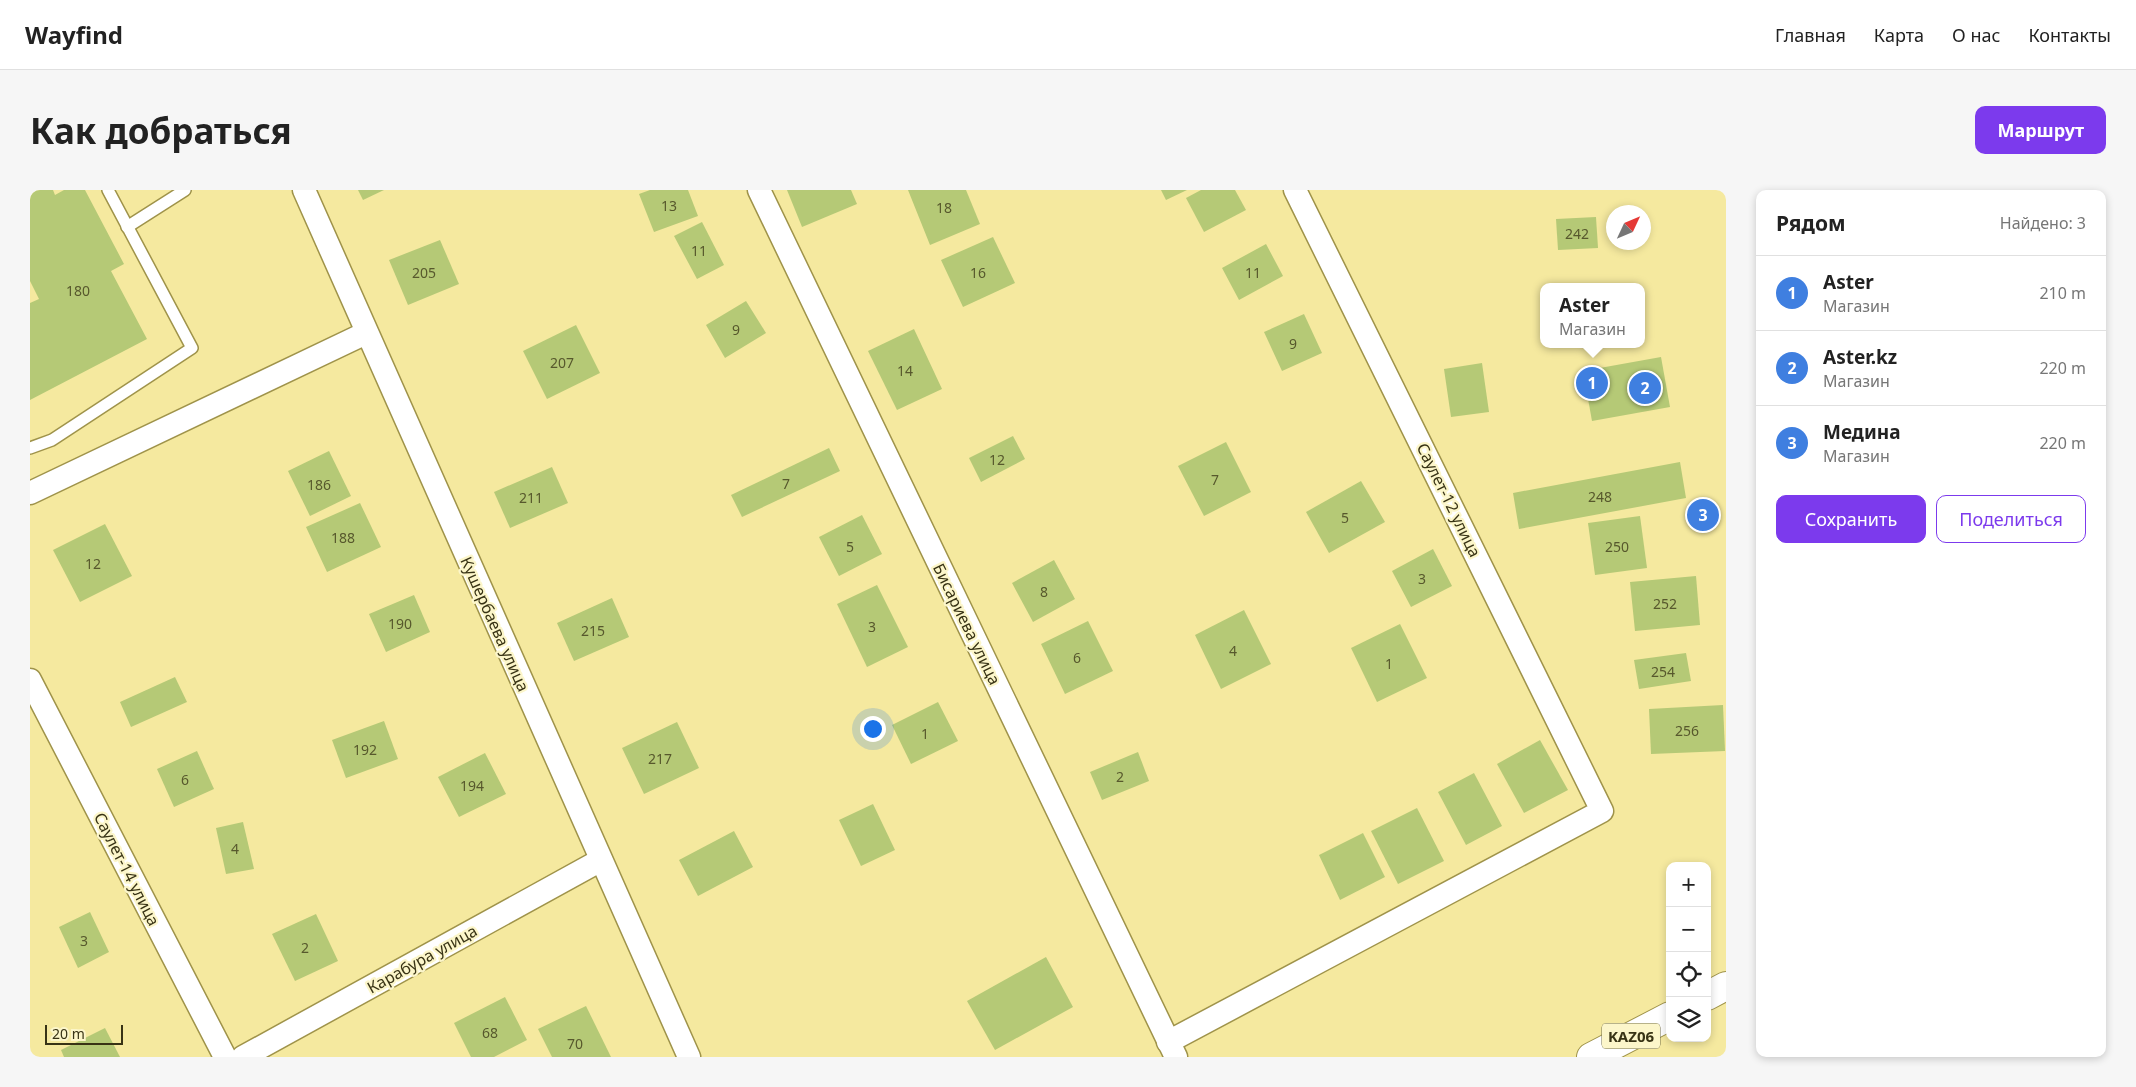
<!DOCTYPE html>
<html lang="ru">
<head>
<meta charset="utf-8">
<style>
  :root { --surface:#fff; --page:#f6f6f6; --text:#222; --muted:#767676; --line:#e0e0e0; --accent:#7c3aed }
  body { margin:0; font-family:"Noto Sans",sans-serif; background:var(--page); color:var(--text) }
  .controls { position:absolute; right:15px; bottom:15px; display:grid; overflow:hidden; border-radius:10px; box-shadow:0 2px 8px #0003 }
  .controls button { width:45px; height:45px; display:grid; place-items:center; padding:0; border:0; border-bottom:1px solid var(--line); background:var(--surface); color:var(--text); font:25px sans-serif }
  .compass { position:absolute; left:1576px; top:15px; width:45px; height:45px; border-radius:50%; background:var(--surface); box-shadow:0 2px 8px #0003; rotate:46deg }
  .scale { position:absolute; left:15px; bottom:12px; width:78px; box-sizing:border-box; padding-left:5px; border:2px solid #383315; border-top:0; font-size:14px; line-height:18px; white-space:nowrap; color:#383315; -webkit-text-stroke:4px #fcf6ca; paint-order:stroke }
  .you { position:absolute; left:842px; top:538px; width:18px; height:18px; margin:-12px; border:4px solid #fff; border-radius:50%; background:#1a73e8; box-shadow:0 0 0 8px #1a73e833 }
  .badge { display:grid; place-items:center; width:32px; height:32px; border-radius:50%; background:var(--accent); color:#fff; font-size:16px; font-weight:700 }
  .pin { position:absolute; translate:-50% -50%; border:2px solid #fff; box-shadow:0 1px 5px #0006 }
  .popup { position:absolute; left:1510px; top:93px; width:105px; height:65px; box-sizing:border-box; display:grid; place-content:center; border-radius:10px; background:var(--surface); filter:drop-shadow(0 1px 4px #0005); font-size:16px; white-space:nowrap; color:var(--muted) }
  .popup b { font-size:19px; color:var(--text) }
  .popup::after { content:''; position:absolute; left:50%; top:100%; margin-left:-10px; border:10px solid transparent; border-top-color:var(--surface) }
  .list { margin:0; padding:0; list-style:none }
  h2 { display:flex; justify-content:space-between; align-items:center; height:65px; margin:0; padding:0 20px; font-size:21px }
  h2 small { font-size:16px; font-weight:400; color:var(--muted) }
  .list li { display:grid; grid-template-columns:32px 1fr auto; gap:15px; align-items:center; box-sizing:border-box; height:75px; padding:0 20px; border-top:1px solid var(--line) }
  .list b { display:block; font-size:19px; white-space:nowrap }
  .list p { margin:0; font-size:16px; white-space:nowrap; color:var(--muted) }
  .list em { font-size:16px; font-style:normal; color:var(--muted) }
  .actions { display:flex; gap:10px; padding:15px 20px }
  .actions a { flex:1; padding:11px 0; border:1px solid var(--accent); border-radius:10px; text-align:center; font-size:18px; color:var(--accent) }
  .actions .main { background:var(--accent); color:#fff }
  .icon { flex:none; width:28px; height:28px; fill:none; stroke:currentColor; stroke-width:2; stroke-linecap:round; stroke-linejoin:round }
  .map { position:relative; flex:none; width:1696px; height:867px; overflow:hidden; border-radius:10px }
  header { display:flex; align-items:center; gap:30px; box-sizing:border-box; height:70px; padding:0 25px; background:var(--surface); border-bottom:1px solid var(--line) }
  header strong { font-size:24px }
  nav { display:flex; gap:28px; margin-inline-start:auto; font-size:18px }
  .intro { display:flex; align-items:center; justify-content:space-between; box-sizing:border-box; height:120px; padding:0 30px }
  h1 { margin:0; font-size:35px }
  .button { padding:12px 22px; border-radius:10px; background:var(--accent); color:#fff; font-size:18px; font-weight:700 }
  main { display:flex; gap:30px; padding:0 30px }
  aside { flex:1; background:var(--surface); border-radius:10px; box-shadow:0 2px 8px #0003 }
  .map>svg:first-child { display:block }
  .building { fill:#b5c976 }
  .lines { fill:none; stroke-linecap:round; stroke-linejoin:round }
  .lane-casing { stroke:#9f934a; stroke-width:14 }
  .street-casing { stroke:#9f934a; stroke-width:25 }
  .primary-casing { stroke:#9f934a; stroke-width:30 }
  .lane { stroke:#fff; stroke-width:11 }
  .street { stroke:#fff; stroke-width:22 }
  .primary { stroke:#fff; stroke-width:28 }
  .labels { text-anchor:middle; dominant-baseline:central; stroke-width:4.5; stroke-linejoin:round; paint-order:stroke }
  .number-label { font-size:14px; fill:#57582d }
  .shield { fill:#fcf6ca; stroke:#736e4b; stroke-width:1 }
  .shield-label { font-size:15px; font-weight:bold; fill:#383315 }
  .street-label { font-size:16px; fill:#383315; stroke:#fcf6ca }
</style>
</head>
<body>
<header>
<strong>Wayfind</strong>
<nav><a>Главная</a><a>Карта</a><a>О нас</a><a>Контакты</a></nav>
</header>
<div class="intro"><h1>Как добраться</h1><a class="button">Маршрут</a></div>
<main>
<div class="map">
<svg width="1696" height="867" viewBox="0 0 1696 867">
  <rect width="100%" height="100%" fill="#f5e99f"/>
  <g class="building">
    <path d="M0,0H23L25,5L34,0H55L94,74L81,81L117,149L0,210V113L9,109L0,91Z"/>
    <path d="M328,0H354L333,10Z"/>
    <path d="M620,0H658L668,26L624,42L609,4Z"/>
    <path d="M757,0H821L827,14L772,37Z"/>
    <path d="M878,0H936L950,34L900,55Z"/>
    <path d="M1131,0H1157L1136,10Z"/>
    <path d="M1171,0H1205L1216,20L1174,42L1156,8Z"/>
    <path d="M1566,27L1568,58L1528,60L1526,29Z"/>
    <path d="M672,32L694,75L667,89L644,46Z"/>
    <path d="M963,47L985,93L933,117L911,70Z"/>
    <path d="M410,50L429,94L378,115L359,70Z"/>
    <path d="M1236,54L1253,86L1209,110L1192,78Z"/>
    <path d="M716,111L736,143L695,168L676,135Z"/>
    <path d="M1274,124L1292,163L1252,181L1234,142Z"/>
    <path d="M546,135L570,183L517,209L493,161Z"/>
    <path d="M884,139L912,199L867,220L838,161Z"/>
    <path d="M1631,167L1640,217L1562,231L1553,181Z"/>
    <path d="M1452,173L1459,222L1421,227L1414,179Z"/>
    <path d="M983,246L995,269L951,292L939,268Z"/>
    <path d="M1196,252L1221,302L1174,326L1148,276Z"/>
    <path d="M799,258L810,281L712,327L701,305Z"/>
    <path d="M299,261L321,306L280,326L258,281Z"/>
    <path d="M1650,272L1656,308L1489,339L1483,303Z"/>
    <path d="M522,277L538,313L480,338L464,302Z"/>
    <path d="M1331,291L1355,332L1299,363L1276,322Z"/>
    <path d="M330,313L351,357L297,382L276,337Z"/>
    <path d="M832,325L852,364L809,386L789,347Z"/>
    <path d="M1610,326L1617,378L1565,385L1558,333Z"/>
    <path d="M75,334L102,386L50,412L23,360Z"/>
    <path d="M1403,359L1422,396L1381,417L1362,381Z"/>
    <path d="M1024,370L1045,409L1003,432L982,393Z"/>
    <path d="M1666,386L1670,435L1605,441L1600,392Z"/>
    <path d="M847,395L878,457L837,477L807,414Z"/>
    <path d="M384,405L400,442L356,462L339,424Z"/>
    <path d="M582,408L599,447L544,471L527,433Z"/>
    <path d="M1214,420L1241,474L1191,499L1165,445Z"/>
    <path d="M1058,431L1083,481L1035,504L1011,454Z"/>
    <path d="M1370,434L1397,488L1347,512L1321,458Z"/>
    <path d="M1656,463L1661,491L1609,499L1604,470Z"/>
    <path d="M145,487L157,512L101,537L90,512Z"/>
    <path d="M908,512L928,551L881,574L862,535Z"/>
    <path d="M1693,515L1695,561L1621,564L1619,519Z"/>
    <path d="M354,531L368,569L316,588L302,550Z"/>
    <path d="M647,532L669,578L614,604L592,558Z"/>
    <path d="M1510,550L1538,600L1494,623L1467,574Z"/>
    <path d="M167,561L184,599L144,617L127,579Z"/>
    <path d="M1108,562L1119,591L1072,610L1060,582Z"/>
    <path d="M455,563L476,604L429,627L408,587Z"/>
    <path d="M1444,583L1472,636L1436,655L1408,602Z"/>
    <path d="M843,614L865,660L831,676L809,630Z"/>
    <path d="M1387,618L1414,671L1368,694L1341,641Z"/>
    <path d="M213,632L224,679L196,684L186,638Z"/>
    <path d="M704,641L723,677L668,706L649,670Z"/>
    <path d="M1333,643L1355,687L1310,710L1289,665Z"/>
    <path d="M60,722L79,762L48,778L29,737Z"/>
    <path d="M286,724L308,771L265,791L242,744Z"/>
    <path d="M1016,767L1043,817L965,860L937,811Z"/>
    <path d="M475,807L497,850L464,867H441L424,833Z"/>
    <path d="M556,816L581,867H522L508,839Z"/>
    <path d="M75,838L90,867H34L31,860Z"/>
  </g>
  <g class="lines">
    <defs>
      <g id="lane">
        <path d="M97,37L155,0"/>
        <path d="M0,258L22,250L162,158L78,0"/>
      </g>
      <g id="street">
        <path d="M274,0L659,867"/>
        <path d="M729,0L1146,867"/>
        <path d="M0,303L336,143"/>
        <path d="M0,490L195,867"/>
        <path d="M1138,852L1572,621L1265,0"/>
        <path d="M213,867L571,670"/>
      </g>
      <g id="primary">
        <path d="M1677,806L1696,796"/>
        <path d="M1561,867L1640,826"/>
      </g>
    </defs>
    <use href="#lane" class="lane-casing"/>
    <use href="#street" class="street-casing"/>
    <use href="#primary" class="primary-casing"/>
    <use href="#lane" class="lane"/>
    <use href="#street" class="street"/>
    <use href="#primary" class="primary"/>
  </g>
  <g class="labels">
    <g class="number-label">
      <text x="639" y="15">13</text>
      <text x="914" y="17">18</text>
      <text x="1547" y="43">242</text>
      <text x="669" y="60">11</text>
      <text x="394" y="82">205</text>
      <text x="948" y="82">16</text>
      <text x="1223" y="82">11</text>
      <text x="48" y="100">180</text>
      <text x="706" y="139">9</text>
      <text x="1263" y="153">9</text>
      <text x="532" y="172">207</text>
      <text x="875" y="180">14</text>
      <text x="967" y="269">12</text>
      <text x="1185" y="289">7</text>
      <text x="756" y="293">7</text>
      <text x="289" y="294">186</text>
      <text x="1570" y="306">248</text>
      <text x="501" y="307">211</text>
      <text x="1315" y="327">5</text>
      <text x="313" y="347">188</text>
      <text x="820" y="356">5</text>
      <text x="1587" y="356">250</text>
      <text x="63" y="373">12</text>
      <text x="1392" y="388">3</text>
      <text x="1014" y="401">8</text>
      <text x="1635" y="413">252</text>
      <text x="370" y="433">190</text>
      <text x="842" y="436">3</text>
      <text x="563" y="440">215</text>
      <text x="1203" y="460">4</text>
      <text x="1047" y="467">6</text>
      <text x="1359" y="473">1</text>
      <text x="1633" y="481">254</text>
      <text x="1657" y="540">256</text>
      <text x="895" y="543">1</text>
      <text x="335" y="559">192</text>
      <text x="630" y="568">217</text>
      <text x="1090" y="586">2</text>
      <text x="155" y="589">6</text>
      <text x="442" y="595">194</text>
      <text x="205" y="658">4</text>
      <text x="54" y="750">3</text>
      <text x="275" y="757">2</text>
      <text x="460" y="842">68</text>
      <text x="545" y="853">70</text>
    </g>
    <rect class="shield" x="1572" y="833.5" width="58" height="25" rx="4"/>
    <g class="shield-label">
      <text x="1601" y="846">KAZ06</text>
    </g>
    <g class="street-label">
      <text transform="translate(1419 310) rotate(64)">Саулет-12 улица</text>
      <text transform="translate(465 434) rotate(66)">Кушербаева улица</text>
      <text transform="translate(937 434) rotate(64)">Бисариева улица</text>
      <text transform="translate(97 679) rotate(63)">Саулет-14 улица</text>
      <text transform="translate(392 769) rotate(-29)">Карабура улица</text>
    </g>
  </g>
</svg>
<div class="controls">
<button>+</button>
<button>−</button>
<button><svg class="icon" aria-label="locate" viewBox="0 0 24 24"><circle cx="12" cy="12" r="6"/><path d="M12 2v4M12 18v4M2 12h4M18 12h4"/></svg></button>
<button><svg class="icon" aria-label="layers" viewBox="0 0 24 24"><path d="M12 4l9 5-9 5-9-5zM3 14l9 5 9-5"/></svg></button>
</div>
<svg class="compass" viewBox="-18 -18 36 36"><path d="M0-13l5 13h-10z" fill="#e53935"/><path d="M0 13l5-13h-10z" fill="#767676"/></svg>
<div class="scale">20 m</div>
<div class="you"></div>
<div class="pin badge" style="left:1562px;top:193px;background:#3f7fe0">1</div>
<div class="popup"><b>Aster</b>Магазин</div>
<div class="pin badge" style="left:1615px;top:198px;background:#3f7fe0">2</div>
<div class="pin badge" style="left:1673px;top:325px;background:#3f7fe0">3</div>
</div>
<aside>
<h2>Рядом<small>Найдено: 3</small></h2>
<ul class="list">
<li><span class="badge" style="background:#3f7fe0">1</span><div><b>Aster</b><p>Магазин</p></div><em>210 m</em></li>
<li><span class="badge" style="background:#3f7fe0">2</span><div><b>Aster.kz</b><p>Магазин</p></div><em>220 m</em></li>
<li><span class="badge" style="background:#3f7fe0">3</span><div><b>Медина</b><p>Магазин</p></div><em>220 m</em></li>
</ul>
<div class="actions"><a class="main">Сохранить</a><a>Поделиться</a></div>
</aside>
</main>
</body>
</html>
